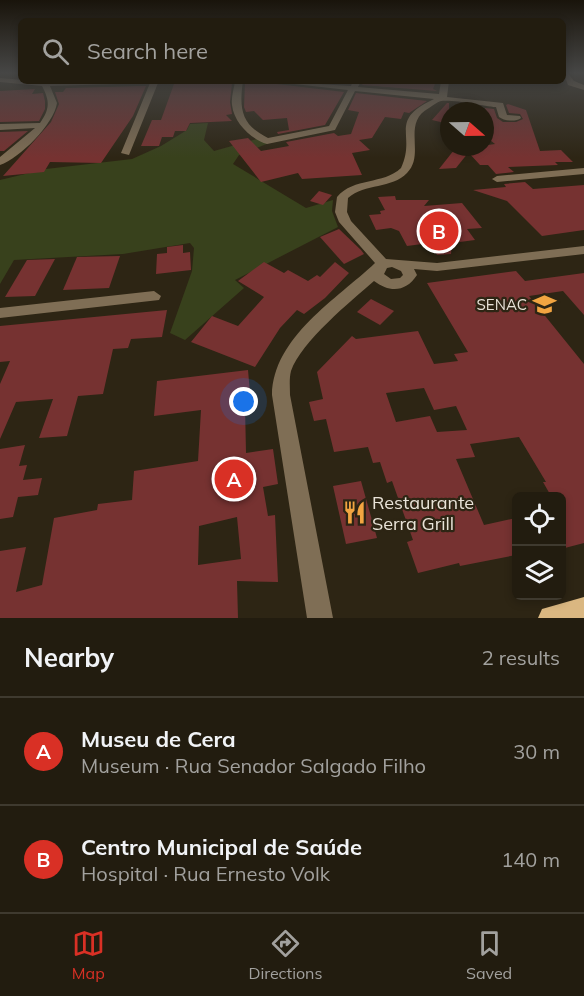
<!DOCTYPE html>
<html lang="en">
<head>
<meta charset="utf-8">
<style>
  :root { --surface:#221c0f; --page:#2e291d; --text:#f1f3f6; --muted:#a2a19e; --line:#3f3a2f; --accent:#d93025 }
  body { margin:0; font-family:Mulish,sans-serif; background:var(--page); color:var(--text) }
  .controls { position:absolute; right:18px; bottom:18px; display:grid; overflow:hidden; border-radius:9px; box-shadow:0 3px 9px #0003 }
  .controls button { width:54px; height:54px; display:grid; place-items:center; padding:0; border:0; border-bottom:2px solid var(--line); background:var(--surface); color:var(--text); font:30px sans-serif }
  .compass { position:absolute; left:440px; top:102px; width:54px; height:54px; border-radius:50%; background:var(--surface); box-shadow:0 3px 9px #0003; rotate:110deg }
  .you { position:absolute; left:244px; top:402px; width:21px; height:21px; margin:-15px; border:4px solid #fff; border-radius:50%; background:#1a73e8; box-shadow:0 0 0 9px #1a73e833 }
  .badge { display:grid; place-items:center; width:39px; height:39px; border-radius:50%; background:var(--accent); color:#fff; font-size:20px; font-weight:700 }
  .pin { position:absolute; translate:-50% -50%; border:3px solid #fff; box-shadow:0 2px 6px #0006 }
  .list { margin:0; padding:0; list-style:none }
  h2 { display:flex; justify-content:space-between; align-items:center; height:78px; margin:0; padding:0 24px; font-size:26px }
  h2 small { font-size:20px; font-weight:400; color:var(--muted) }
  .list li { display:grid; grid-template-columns:39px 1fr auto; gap:18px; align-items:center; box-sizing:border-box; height:108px; padding:0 24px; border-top:2px solid var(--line) }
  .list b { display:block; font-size:22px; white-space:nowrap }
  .list p { margin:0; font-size:20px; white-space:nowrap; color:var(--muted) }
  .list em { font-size:20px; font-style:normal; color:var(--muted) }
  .icon { flex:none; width:33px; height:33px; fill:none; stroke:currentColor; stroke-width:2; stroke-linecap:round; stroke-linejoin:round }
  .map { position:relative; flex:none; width:584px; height:618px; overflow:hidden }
  .search { position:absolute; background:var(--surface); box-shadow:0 3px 9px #0003; left:18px; right:18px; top:18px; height:66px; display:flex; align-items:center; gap:15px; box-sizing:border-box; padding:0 21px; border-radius:9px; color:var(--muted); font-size:22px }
  .sheet { height:294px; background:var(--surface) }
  nav { display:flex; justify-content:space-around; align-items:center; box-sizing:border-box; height:84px; border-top:2px solid var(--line); background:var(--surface); font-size:16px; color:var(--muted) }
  nav a { display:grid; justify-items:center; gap:3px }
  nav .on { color:var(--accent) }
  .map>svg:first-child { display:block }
  .green { fill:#38411c }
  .building { fill:#763231; fill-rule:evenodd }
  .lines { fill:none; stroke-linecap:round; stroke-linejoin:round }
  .minor { fill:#7f6e55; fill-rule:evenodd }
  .major { fill:#dab781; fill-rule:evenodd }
  .labels { text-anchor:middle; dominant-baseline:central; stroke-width:4.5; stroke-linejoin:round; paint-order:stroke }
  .poi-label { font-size:15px; fill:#e9e3d8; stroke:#2d2514; text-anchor:end }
  .near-poi-label { font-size:18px; fill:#e9e3d8; stroke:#2d2514; text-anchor:start }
</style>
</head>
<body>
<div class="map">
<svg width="584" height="618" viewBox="0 0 584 618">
  <rect width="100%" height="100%" fill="#2d2514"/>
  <path class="green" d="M208,123L204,140L214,151L257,139L269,143L239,155L233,164L306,208L333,200L332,211L338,227L235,280L244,288L185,340L170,333L192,271L194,248L190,243L123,254L14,260L0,284V180L46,169L132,159L161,146L187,130L190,124Z"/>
  <g class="building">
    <path d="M266,81L268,83L344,92L325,125L278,134L277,132L289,130L287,118L263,120L254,111L246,112L244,107L245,83Z"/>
    <path d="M382,81H436L433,89L437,91L362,85L363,83L381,84Z"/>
    <path d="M232,83L230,102L232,114L226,115L232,121L190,123L186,131H175L173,137H162L159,146H141L152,120H161L174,84Z"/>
    <path d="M146,86L133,116L101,163L50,162L44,172L3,176L51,122L59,104L55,92H63L66,88Z"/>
    <path d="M35,89L32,94L43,93L45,101V109L39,121L0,122V91Z"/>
    <path d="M356,93L427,101L409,113L404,112L401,119L385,117L372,138L359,140L370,150L352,153L362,175L302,179L298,173L261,182L229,141L248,138L261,151L289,146L286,142L334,133L338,136L351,134L359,112L348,110Z"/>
    <path d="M447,103H449V124L432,120Z"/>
    <path d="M508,104L526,110L540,151L561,150L573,162H555L558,165L508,167L514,172L496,174L488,165H480L468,152L474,147L495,144L485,136V108L494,109L497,118L503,122H516L523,119L520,114L509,113L506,105Z"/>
    <path d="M28,131L4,151H0V132Z"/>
    <path d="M454,150L468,153L456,168L439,169Z"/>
    <path d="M525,182L533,189L584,185V230L542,236L507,201L473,190L506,187L504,184Z"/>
    <path d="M319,191L332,195L323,205L310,201Z"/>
    <path d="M395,196L396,200H429L424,206L462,203L482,228L467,229L475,240L452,243L451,254L437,255L430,243L407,246L399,231L391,228L376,230L369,215L381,214L380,211L385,210L378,197Z"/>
    <path d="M339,229L361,250L364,254L344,264L320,237Z"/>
    <path d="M183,245V253L190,252L191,270L156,274L157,254L167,253V247Z"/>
    <path d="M120,256L109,288L63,290L77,257Z"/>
    <path d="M55,259L35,296L5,297L27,260Z"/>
    <path d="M264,262L284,273L288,270L308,281L317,275L320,277L335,262L349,273L325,298L304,314L297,310L280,328L255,367L191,342L212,316L238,326L264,297L238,281Z"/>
    <path d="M516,271L525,281L584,273V315L563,291L529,296L584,364V543L561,549V496H551L543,482H546L519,437L470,444L475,457L456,459L484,525L516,518V555L460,566L459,563L418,573L407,542L413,540L392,481L387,483L380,462L373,463L368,447L334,452L326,419L314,421L309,402L323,399L317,372L352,336L356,339L418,331L434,364L458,361L454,354L468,352L427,283ZM424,388L434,410L456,406L467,430L437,432L430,416L396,422L386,393Z"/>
    <path d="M371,299L394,311L380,325L357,312Z"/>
    <path d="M167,310L162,337L131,339L128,348L113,349L103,394L78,396L67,436L39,438L53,399L16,402L0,439V384L10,361L0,362V326Z"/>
    <path d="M248,370L251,404L245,405L246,453L273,449L278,484L263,487L268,516L275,515L278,582L237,581L238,618H0V551L26,547L16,592L42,585L54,518L97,510L98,504L132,500L134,471L198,461L201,410L154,416L157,381ZM237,517L241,559L198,565L199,526Z"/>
    <path d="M25,445L19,466L27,465L23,480L42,478L38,495L18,497L13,517L0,519V449Z"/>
    <path d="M361,481L377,538L346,544L333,486Z"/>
  </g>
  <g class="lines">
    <g class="minor">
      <path d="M563,72H567L574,81L584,85V90L568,85Z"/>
      <path d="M0,78L45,82L163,81L158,83L129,155L121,153L150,83L50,86L57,103C54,124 20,158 0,165V157L35,128L0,130V124L40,123C50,109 50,101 42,86L0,82Z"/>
      <path d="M235,81H243C239,108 241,125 268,138L329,126L348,90L268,81L351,86L353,81H361L358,87L439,94L441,81H449L447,97L503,103L507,115L520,116L521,118C516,122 504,121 499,117L496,107C483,106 453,99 441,101C437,102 432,106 429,108C401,123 426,154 407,173C392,189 365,183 348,198L347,212L351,221L386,259L437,263L584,246V254L437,271L414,269L417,275C406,292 390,293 374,281C351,301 301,342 291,371C289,379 290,387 290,395L333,618H307L272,395C273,337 337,299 375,263L339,222L335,212L337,197C354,177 383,185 401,168C417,134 387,121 434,99L355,91L335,130L267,144C251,139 234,123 232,105C231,97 234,89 235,81ZM392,267L401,271L403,275L400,278L391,279L384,274L387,268Z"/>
      <path d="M584,168V174L497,182L492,179L497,176Z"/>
      <path d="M154,291L161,296L159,300L0,318V308Z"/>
    </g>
    <path class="major" d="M584,597V618H538L542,609Z"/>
  </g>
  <linearGradient id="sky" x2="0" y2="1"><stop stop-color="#19140b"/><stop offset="0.46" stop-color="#464645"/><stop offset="1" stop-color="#464645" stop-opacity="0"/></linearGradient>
  <rect width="584" height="158" fill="url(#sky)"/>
  <defs>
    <symbol id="university-bare" viewBox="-9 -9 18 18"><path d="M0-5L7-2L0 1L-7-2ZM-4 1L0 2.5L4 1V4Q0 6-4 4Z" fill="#f2a541" stroke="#2d2514" stroke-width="2.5" paint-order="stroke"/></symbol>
    <symbol id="restaurant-bare" viewBox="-9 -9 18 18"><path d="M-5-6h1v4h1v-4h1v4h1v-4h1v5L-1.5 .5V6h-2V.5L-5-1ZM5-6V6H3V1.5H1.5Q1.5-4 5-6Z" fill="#f2a541" stroke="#2d2514" stroke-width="2.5" paint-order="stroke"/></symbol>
  </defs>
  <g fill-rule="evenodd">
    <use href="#university-bare" x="528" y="288" width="33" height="33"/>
    <use href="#restaurant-bare" x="338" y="496" width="33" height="33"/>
  </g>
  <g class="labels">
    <g class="poi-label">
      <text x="527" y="304">SENAC</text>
    </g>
    <g class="near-poi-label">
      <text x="372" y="502">Restaurante<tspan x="372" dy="21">Serra Grill</tspan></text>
    </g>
  </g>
</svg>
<div class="controls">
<button><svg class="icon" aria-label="locate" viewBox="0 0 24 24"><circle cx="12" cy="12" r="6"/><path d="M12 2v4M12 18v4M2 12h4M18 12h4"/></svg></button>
<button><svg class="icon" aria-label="layers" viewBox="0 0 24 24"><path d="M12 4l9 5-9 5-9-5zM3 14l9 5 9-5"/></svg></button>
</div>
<svg class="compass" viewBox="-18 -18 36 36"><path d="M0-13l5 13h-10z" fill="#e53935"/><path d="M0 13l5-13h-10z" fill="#a2a19e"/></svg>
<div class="you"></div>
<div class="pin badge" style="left:234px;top:479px">A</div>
<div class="pin badge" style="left:439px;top:231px">B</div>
<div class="search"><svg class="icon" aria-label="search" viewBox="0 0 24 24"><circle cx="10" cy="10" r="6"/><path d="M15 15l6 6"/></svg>Search here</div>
</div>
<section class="sheet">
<h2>Nearby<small>2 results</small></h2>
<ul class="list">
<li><span class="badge">A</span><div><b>Museu de Cera</b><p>Museum · Rua Senador Salgado Filho</p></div><em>30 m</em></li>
<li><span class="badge">B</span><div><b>Centro Municipal de Saúde</b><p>Hospital · Rua Ernesto Volk</p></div><em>140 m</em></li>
</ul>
</section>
<nav>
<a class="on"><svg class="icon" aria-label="map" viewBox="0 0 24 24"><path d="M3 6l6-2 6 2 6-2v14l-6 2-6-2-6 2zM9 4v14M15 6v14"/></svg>Map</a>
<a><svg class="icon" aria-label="directions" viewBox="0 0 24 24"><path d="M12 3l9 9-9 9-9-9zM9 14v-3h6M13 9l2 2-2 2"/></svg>Directions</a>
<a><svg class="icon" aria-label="saved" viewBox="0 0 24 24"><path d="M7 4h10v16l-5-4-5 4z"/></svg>Saved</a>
</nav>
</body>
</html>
